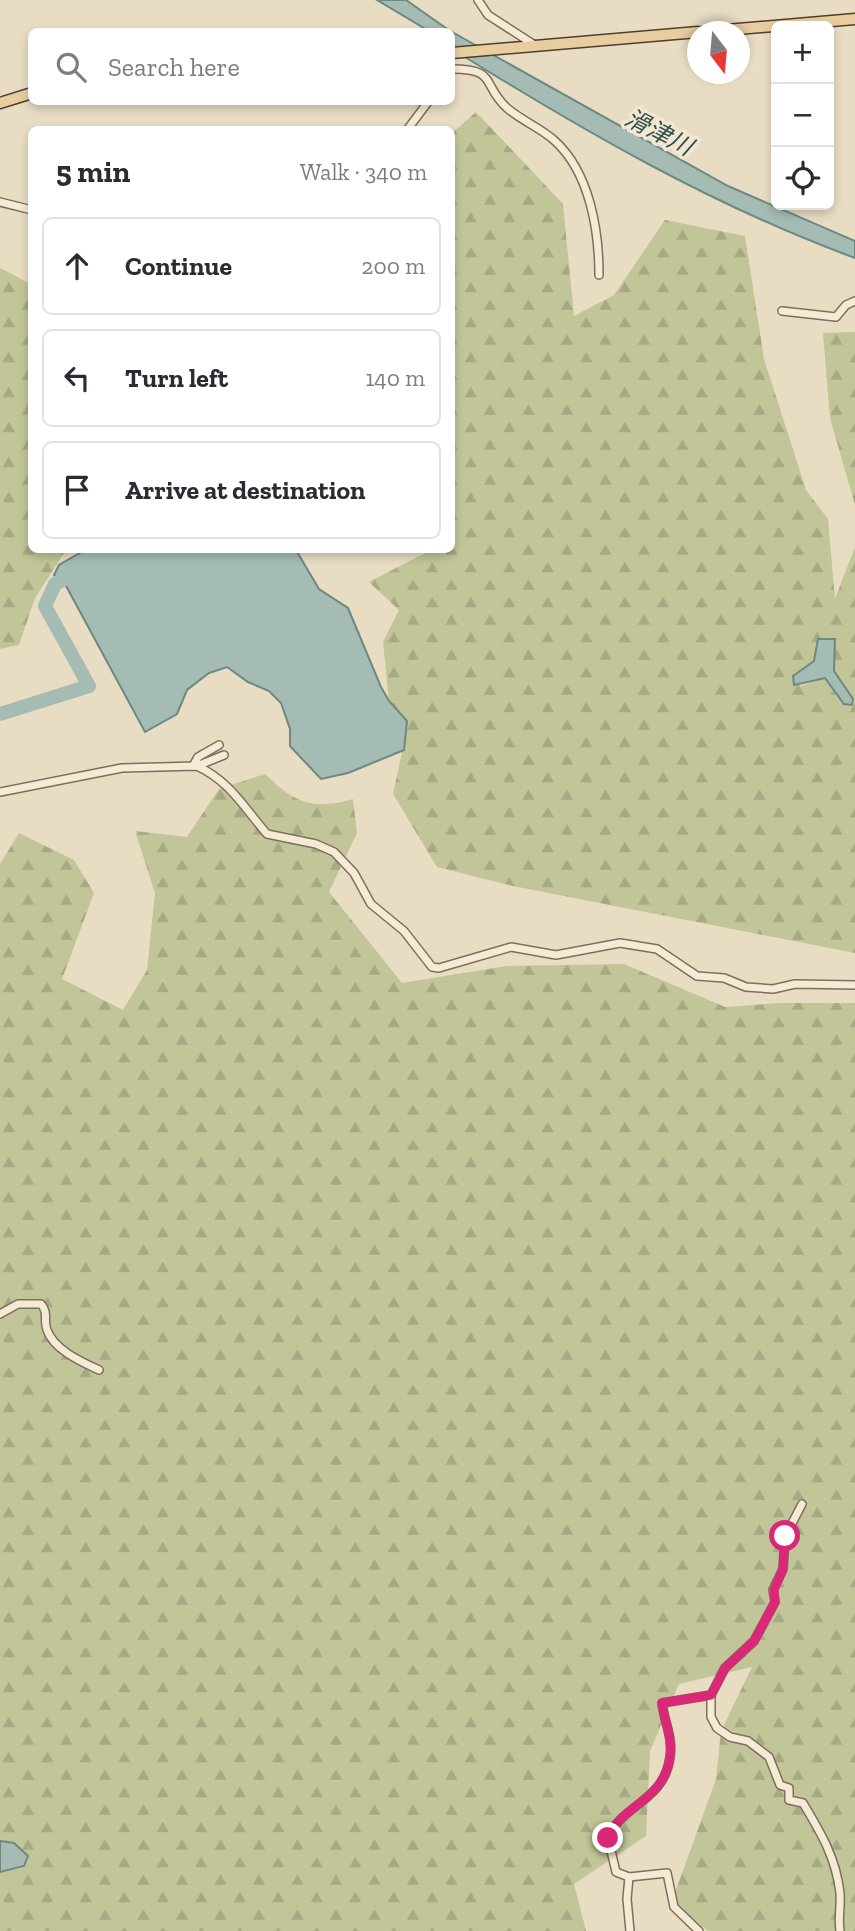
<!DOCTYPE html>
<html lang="en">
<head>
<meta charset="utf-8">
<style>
  :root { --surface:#fff; --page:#f7f7f7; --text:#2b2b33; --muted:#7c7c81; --line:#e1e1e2 }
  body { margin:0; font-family:"Zilla Slab","Noto Sans JP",serif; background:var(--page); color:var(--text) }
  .controls { position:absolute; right:21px; top:21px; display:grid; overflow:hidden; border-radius:10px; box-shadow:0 4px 10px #0003 }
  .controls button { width:63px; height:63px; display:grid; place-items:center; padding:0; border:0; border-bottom:2px solid var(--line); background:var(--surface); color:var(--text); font:35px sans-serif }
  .compass { position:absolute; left:687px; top:21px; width:63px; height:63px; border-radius:50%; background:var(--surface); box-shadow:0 4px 10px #0003; rotate:164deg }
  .stop { position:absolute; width:21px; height:21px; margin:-16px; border:5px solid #db2777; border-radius:50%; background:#fff }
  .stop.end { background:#db2777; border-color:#fff; box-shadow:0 2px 7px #0008 }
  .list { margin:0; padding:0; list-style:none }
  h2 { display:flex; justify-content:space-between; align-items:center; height:91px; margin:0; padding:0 28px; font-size:30px }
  h2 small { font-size:23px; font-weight:400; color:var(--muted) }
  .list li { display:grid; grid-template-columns:46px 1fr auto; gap:21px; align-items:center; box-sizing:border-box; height:98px; margin:0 14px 14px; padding:0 14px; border:2px solid var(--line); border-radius:10px }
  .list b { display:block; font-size:26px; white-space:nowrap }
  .list em { font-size:23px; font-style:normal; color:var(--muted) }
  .icon { flex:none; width:38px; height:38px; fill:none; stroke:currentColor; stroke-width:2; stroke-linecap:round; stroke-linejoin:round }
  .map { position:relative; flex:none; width:855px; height:1931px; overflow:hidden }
  .search { position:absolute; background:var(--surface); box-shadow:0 4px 10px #0003; left:28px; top:28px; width:427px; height:77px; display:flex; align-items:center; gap:18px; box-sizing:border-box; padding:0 24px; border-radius:10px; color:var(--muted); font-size:26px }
  .panel { position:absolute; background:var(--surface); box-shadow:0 4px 10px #0003; left:28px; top:126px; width:427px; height:427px; border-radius:10px }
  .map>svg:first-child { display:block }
  .forest { fill:url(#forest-firs); fill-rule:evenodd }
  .water { fill:#a5bcb4; stroke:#6d8981; stroke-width:2 }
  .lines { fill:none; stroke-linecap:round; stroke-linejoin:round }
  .river { stroke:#a5bcb4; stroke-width:14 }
  .minor-casing { stroke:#806e5c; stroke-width:10 }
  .major-casing { stroke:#4f3d30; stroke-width:13 }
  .minor { stroke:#f4ead5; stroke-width:7 }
  .major { stroke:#e8ce9e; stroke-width:10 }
  .route { stroke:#db2777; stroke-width:9 }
  .labels { text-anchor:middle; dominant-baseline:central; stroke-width:7; stroke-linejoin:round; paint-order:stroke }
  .water-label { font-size:24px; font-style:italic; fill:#2f504d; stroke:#f1e7d2 }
</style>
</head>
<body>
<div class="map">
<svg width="855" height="1931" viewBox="0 0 855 1931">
  <defs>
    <pattern id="forest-firs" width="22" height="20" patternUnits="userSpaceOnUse" patternTransform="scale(1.75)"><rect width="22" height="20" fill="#c1c598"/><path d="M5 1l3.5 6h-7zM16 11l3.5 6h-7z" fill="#a6a983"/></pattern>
  </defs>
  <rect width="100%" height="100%" fill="#e8dcc3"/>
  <g class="forest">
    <path d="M476,112L563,204L574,316L614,295L665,220L745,236L764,359L806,490L828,519L835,599L855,547V953L513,886L437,867L393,794L407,729L389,701L383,642L399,610L369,582L431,550H452V133ZM822,638H832L835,643L833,671L854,703L842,700L825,678L801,686L792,679L795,673L812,665Z"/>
    <path d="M0,268L31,284L32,550H66L35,598L19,645L0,649Z"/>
    <path d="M855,332V505L830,418L823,333Z"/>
    <path d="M265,774C293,802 313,811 353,799L357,833L329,892L402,983L507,966L624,964L725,1007L780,1003H855V1931H708L672,1901L716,1779L721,1731L752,1667L679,1684L650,1751L646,1836L574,1884L586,1931H0V1872L21,1868L28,1858L14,1843L0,1841V864L19,833L74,860L94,893L62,979L123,1010L147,970L155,893L135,831L187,837L219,789Z"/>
  </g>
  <g class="water">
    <path d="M377,0H406L450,31H429Z"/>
    <path d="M452,32L728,186L855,241V258C711,205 582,130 452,49Z"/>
    <path d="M85,550H296L319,589L348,608L381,687L389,701L407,721L404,750L348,773L321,779L290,746V729L281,703L269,691L248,682L227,667L209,673L187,690L177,714L145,732L65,584L54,575L59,565Z"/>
    <path d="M818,639H835L834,671L853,699L852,705L844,704L825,678L794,685L793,676L814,661Z"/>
    <path d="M0,1841L14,1843L28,1856L24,1866L0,1872Z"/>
  </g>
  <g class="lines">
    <path class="river" d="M0,714L89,686L45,606L55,584L74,574"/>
    <defs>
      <g id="minor">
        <path d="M478,0L488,15L536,46"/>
        <path d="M452,69C498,69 481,84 507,108C522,121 541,128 555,141C590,173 599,231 599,275"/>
        <path d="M407,130L428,102"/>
        <path d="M0,202L32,210"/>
        <path d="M782,311L836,317L846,305L855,301"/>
        <path d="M193,766L198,757L219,745"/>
        <path d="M197,766L224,755"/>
        <path d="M0,792L122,768L197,766C230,781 245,809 267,834L316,844L334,852L354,873L371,904L404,931L432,967L439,968L511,947L556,955L620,943L657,949L697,976L724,978L746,987L773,989L795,984L855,985"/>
        <path d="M0,1314L18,1304H41C49,1313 43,1320 47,1330C54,1350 82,1362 99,1370"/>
        <path d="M711,1695V1717L717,1728L730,1737L748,1741L769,1757L780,1785L789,1788V1800L803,1803C821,1833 836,1858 840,1893C841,1906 838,1918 840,1931"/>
        <path d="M629,1877L627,1899L630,1931"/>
        <path d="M699,1931L674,1907L667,1873L629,1877L616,1872L608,1838C622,1804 664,1802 670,1757C673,1737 664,1721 662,1703L711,1695L725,1668L754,1641L775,1602L773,1590L783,1569L785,1537L802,1504"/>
      </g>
      <g id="major">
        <path d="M702,32L855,19"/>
        <path d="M452,53L698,32"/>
        <path d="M0,103L32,93"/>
      </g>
    </defs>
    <use href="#minor" class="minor-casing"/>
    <use href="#major" class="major-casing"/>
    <use href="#minor" class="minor"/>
    <use href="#major" class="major"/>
  </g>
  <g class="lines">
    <path class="route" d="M608,1838C621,1804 664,1802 670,1757C673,1737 664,1721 662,1703L711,1695L725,1668L754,1641L775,1602L774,1590L783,1569L785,1536"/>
  </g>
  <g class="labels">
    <g class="water-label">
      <text transform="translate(659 132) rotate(27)">滑津川</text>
    </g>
  </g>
</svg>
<div class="controls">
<button>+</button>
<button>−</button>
<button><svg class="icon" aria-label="locate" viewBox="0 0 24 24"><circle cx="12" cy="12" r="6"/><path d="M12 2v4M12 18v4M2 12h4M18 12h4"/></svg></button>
</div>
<svg class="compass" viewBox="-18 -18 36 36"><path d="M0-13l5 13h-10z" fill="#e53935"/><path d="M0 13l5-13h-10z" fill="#7c7c81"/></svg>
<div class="stop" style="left:785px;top:1536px"></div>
<div class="stop end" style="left:608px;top:1838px"></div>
<div class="search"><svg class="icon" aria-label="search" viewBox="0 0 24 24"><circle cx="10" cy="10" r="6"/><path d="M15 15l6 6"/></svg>Search here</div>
<section class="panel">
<h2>5 min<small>Walk · 340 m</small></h2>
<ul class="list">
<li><svg class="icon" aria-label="ahead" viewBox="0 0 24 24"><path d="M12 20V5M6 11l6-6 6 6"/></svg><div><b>Continue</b></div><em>200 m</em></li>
<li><svg class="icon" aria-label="left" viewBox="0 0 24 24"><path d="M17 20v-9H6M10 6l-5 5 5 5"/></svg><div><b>Turn left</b></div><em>140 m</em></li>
<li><svg class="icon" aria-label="arrive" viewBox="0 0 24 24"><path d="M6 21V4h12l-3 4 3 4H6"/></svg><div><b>Arrive at destination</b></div></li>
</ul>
</section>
</div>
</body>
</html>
